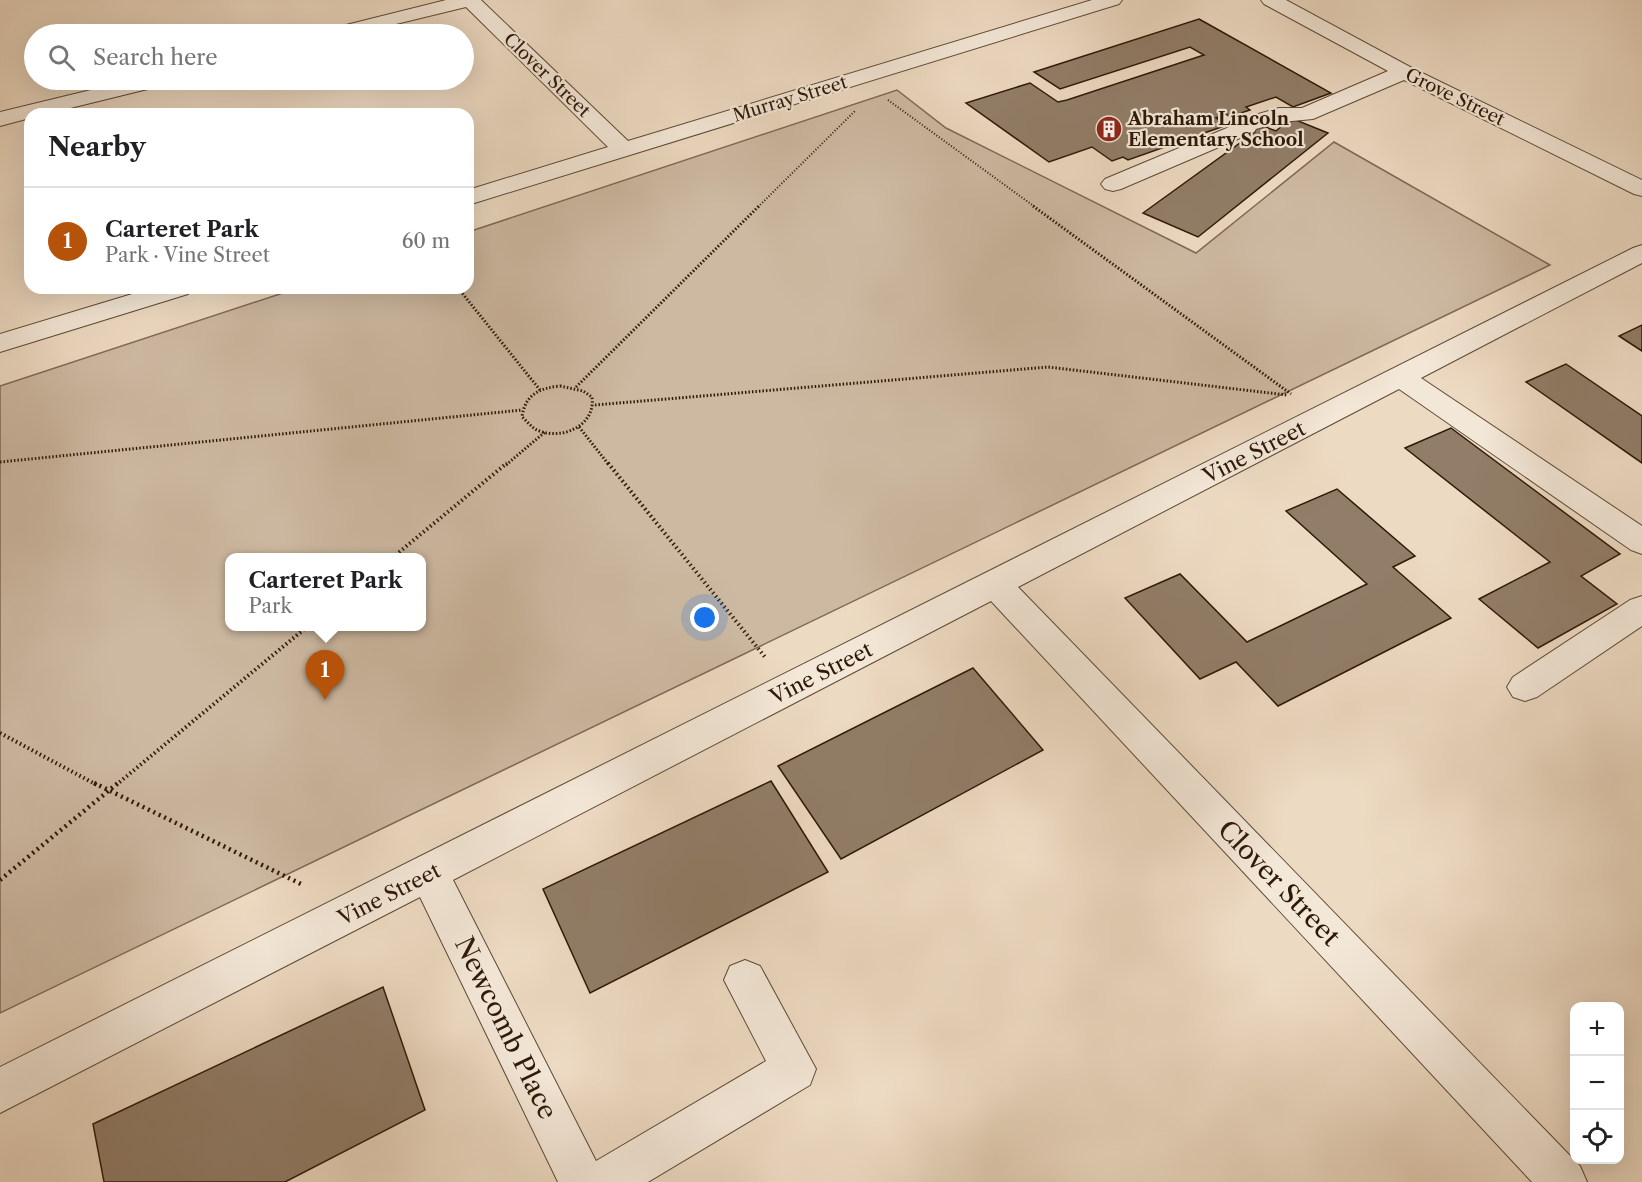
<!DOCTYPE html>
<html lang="en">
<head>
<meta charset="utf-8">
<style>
  :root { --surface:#fff; --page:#f2f2f2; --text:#202124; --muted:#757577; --line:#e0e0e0; --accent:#b45309 }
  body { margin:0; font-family:"Libre Caslon Text",serif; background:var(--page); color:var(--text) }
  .controls { position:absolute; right:18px; bottom:18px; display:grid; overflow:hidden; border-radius:12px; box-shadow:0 6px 24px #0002 }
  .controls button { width:54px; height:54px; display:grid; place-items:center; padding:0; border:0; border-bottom:2px solid var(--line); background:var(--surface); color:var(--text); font:30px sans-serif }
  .you { position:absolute; left:705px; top:618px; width:21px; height:21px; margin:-15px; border:4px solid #fff; border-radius:50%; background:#1a73e8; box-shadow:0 0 0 9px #1a73e833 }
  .badge { display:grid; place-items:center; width:39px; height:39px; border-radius:50%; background:var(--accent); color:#fff; font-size:20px; font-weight:700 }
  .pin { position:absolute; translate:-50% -50px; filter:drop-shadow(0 2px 3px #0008) }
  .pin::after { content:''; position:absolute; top:32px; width:21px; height:18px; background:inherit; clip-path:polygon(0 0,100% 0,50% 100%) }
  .popup { position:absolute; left:225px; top:553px; width:201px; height:78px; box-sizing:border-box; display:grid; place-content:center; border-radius:12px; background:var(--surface); filter:drop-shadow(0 2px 4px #0005); font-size:20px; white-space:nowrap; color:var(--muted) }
  .popup b { font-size:22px; color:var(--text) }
  .popup::after { content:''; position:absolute; left:50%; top:100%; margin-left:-12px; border:12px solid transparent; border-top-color:var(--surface) }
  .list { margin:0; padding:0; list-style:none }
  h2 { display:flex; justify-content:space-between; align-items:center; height:78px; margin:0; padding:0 24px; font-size:26px }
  h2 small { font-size:20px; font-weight:400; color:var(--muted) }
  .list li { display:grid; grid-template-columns:39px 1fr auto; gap:18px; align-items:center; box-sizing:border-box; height:108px; padding:0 24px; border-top:2px solid var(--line) }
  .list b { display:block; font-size:22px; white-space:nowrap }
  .list p { margin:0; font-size:20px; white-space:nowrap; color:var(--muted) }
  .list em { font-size:20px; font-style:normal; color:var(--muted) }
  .icon { flex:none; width:33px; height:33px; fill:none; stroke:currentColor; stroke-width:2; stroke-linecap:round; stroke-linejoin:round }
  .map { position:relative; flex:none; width:1642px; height:1182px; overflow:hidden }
  .search { position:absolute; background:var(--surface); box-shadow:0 6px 24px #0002; left:24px; top:24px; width:450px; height:66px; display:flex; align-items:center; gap:15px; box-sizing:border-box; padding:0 21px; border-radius:33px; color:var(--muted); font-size:22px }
  .panel { position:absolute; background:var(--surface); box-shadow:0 6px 24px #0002; left:24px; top:108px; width:450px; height:186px; border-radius:18px }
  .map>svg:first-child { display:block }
  .green { fill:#cdb9a2; stroke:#7e6954; stroke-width:1.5; fill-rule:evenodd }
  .building { fill:#917d68; stroke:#2e1907; stroke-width:1.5 }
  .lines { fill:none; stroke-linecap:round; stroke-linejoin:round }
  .minor-casing { stroke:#5e4936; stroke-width:2 }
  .path-far3 { stroke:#2e1907; stroke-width:2; stroke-dasharray:1 2; stroke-linecap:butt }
  .path-far2 { stroke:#2e1907; stroke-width:3; stroke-dasharray:1.5 2; stroke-linecap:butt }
  .path-far1 { stroke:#2e1907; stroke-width:4; stroke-dasharray:1.5 3; stroke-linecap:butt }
  .path { stroke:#2e1907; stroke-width:4.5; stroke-dasharray:2 4; stroke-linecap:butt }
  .minor { fill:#f3e7d7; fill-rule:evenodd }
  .labels { text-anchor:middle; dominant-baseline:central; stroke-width:4.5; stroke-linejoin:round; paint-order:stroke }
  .far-street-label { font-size:18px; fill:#2e1907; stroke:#f3e7d7 }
  .far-poi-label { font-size:18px; font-weight:bold; fill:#2e1907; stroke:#f3e7d7; text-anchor:start }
  .street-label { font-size:21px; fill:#2e1907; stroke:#f3e7d7 }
  .near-street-label { font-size:26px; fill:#2e1907; stroke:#f3e7d7 }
</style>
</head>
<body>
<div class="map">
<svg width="1642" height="1182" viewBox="0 0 1642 1182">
  <rect width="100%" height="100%" fill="#eddac2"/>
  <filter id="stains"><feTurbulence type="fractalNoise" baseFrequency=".00333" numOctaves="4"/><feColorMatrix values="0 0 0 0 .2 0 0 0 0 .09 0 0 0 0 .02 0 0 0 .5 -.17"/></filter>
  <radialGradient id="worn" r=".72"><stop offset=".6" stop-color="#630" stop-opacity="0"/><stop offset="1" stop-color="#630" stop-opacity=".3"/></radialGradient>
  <path class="green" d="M897,90L946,128L1196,253L1334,142L1550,265L0,1013V386L298,288H468V232ZM229,558H421V626H229Z"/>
  <g class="building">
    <path d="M1199,19L1331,93L1293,107L1276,97L1246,107L1250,110L1241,113L1263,126L1276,131L1291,118L1328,133L1198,237L1143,213L1255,132L1226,114L1216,118L1227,125L1128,160L1123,157L1112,161L1092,147L1049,162L966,103L1030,83L1058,102L1067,100L1204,55L1190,47L1060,89L1034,72Z"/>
    <path d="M1642,325V351L1619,336Z"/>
    <path d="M1566,364L1642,416V463L1526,382Z"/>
    <path d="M1451,428L1620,554L1581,576L1617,604L1538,648L1479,599L1550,562L1405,448Z"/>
    <path d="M1337,489L1415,556L1393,567L1451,618L1278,706L1236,662L1200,679L1125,598L1180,574L1247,642L1367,584L1286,511Z"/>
    <path d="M973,668L1043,750L841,859L778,766Z"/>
    <path d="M771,781L828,872L590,993L543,889Z"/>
    <path d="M383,987L425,1110L285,1182H104L93,1124Z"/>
  </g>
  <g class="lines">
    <defs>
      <g id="minor">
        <path d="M446,0H481L628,141L1092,0H1122L1119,4L468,205V190L608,147L466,7L355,34H323L326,30Z"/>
        <path d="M1261,0H1286L1412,68L1642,180V196L1634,194L1404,80L1313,119L1281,122L1256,129L1254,132L1121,189L1113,191L1105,189L1101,184L1105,179L1246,120L1248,117L1279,108H1302L1388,71L1264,4Z"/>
        <path d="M132,80H167L164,85L46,114H30V118L0,126V112Z"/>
        <path d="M1642,245V263L1421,378L1642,526V554L1631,550L1399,389L1018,587L1580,1166L1587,1182H1532L991,601L453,880L596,1161L766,1061L724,980L730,966L745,960L760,966L816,1069L810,1085L648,1182H558L420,897L0,1113V1067L1633,248Z"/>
        <path d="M152,288H192L188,294L0,352V334Z"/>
        <path d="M1642,596V626L1537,697L1525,701L1513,697L1507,687L1513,677L1630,600Z"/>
      </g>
    </defs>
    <use href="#minor" class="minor-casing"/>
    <g class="path-far3">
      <path d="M888,100L1035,207"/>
      <path d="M758,207L855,111"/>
    </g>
    <g class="path-far2">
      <path d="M1033,206L1291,394"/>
      <path d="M458,288L540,390"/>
      <path d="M560,386L583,391L592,397C596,426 561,441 537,430C531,427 527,421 522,417C525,395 539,388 560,386Z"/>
      <path d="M576,387L759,206"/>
      <path d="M595,405L1048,367L1287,395"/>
      <path d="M579,427L609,465"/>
      <path d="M0,462L522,410"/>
      <path d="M506,465L545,432"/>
    </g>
    <g class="path-far1">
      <path d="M608,463L765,657"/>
      <path d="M392,558L507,463"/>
      <path d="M0,733L97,785"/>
      <path d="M116,785L308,626"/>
    </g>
    <g class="path">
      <path d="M94,783L301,884"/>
      <path d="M0,880L118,783"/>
    </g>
    <use href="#minor" class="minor"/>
  </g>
  <defs>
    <symbol id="building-disc" viewBox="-11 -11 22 22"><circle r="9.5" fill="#8f2418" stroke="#f3e7d7"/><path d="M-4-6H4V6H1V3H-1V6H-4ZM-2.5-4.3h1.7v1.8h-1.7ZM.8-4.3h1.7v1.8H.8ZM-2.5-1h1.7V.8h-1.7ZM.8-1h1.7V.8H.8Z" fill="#fff"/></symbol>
  </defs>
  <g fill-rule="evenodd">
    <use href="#building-disc" x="1094" y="114" width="30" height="30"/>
  </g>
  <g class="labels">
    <g class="far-street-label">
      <text transform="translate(547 75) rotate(44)">Clover Street</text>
      <text transform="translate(1455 97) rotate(26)">Grove Street</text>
      <text transform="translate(790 99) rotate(-17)">Murray Street</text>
    </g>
    <g class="far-poi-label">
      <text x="1128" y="119">Abraham Lincoln<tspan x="1128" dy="21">Elementary School</tspan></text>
    </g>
    <g class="street-label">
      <text transform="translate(1254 452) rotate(-27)">Vine Street</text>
      <text transform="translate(821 673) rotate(-27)">Vine Street</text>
      <text transform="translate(389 894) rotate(-27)">Vine Street</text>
    </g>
    <g class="near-street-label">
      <text transform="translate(1279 883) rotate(46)">Clover Street</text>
      <text transform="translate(506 1028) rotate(64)">Newcomb Place</text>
    </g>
  </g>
  <rect width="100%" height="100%" filter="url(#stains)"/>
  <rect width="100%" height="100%" fill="url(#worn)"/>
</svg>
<div class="controls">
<button>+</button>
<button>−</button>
<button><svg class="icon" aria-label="locate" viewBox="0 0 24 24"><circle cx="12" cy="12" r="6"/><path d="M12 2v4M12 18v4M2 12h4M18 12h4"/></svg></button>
</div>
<div class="you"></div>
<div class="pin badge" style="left:325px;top:700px">1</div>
<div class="popup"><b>Carteret Park</b>Park</div>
<div class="search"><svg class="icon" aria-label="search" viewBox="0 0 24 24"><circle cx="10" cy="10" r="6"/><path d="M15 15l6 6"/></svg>Search here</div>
<section class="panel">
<h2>Nearby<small></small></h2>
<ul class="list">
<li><span class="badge">1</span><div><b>Carteret Park</b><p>Park · Vine Street</p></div><em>60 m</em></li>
</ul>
</section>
</div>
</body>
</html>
